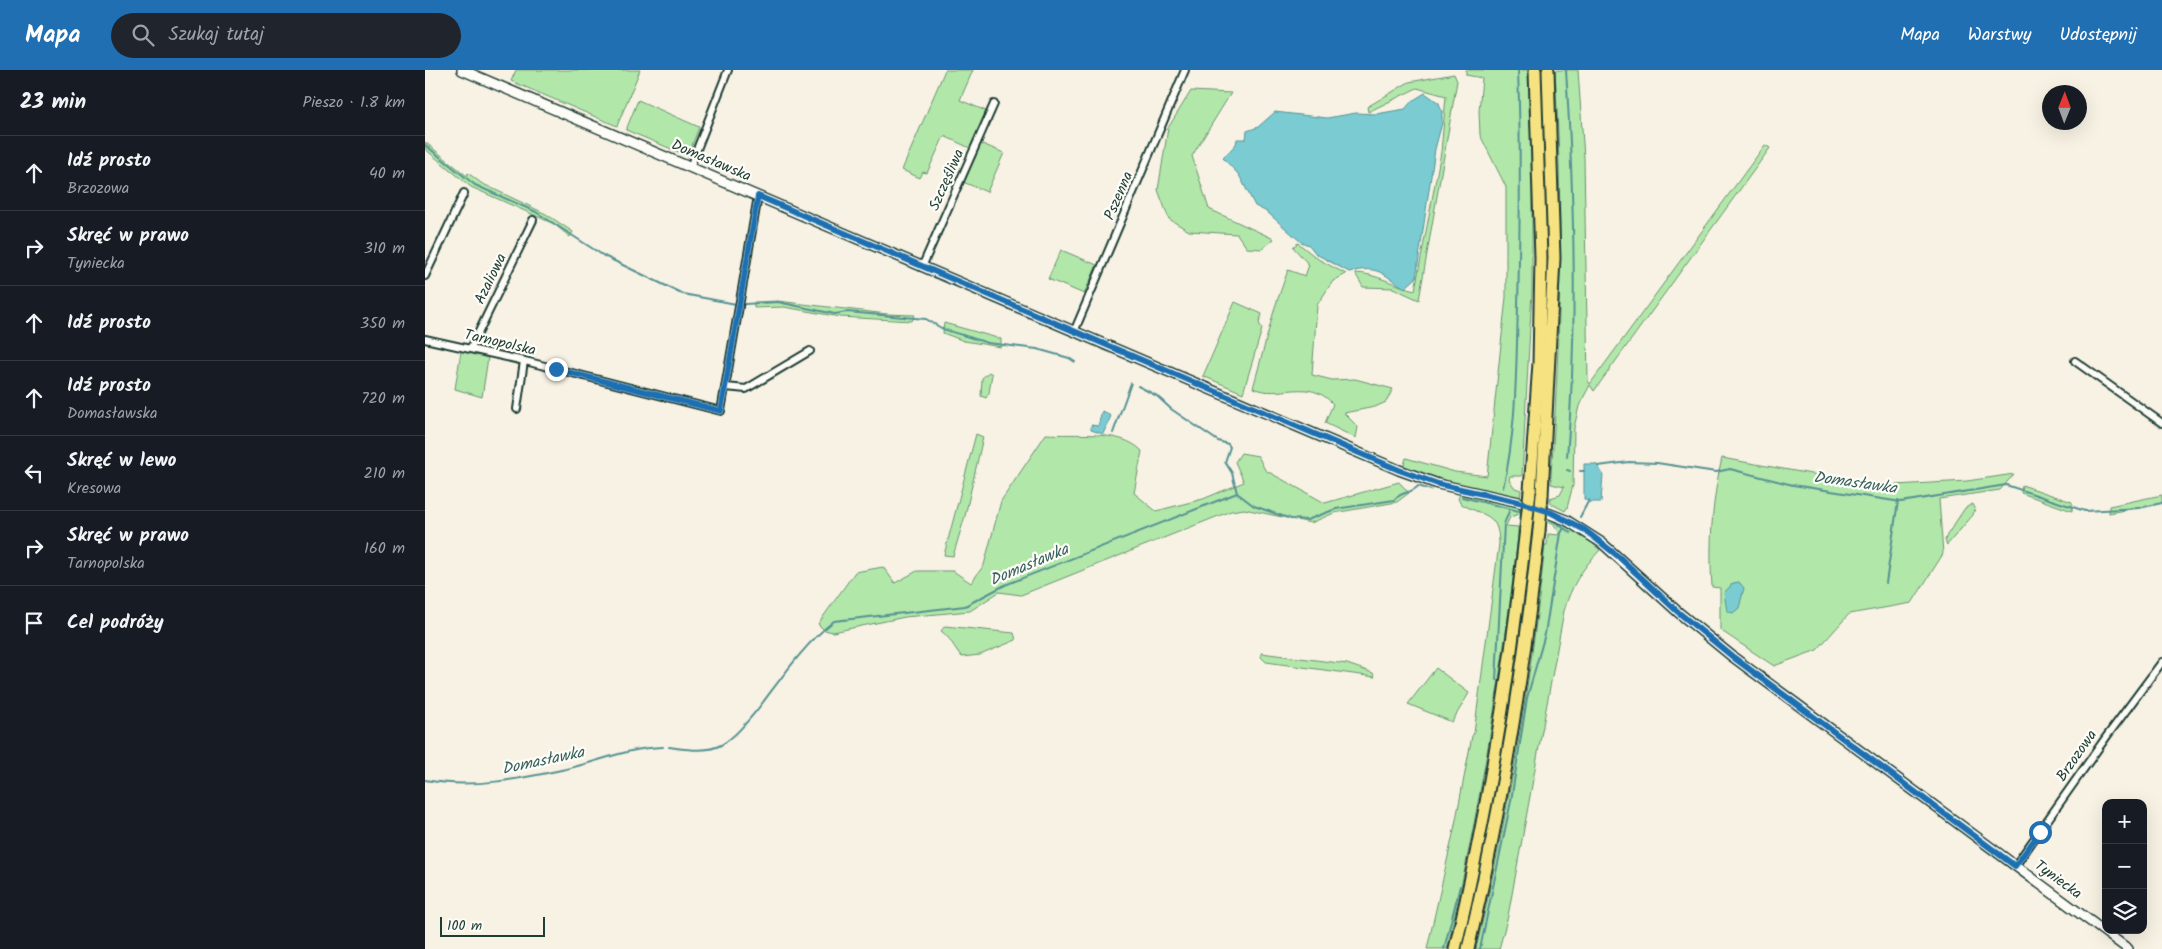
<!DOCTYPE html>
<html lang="pl">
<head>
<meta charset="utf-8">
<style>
  :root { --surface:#171b24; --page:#20242c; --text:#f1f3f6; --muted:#9ea1a6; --line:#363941; --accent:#1f6fb2 }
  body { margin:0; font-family:Kalam,sans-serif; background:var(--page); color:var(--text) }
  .controls { position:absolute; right:15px; bottom:15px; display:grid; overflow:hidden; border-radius:10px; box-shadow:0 5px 20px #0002 }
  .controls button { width:45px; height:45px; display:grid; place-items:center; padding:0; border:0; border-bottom:1px solid var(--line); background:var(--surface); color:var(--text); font:25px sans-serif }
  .compass { position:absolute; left:1617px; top:15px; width:45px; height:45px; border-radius:50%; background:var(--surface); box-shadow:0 5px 20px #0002; rotate:1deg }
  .scale { position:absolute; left:15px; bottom:12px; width:105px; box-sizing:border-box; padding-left:5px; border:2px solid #1f3d34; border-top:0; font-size:14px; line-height:18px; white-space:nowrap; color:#1f3d34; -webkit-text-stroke:4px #fdfcf7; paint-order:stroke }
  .stop { position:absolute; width:15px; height:15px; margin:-11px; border:4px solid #1f6fb2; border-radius:50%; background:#fff }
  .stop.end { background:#1f6fb2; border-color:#fff; box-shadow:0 1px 5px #0008 }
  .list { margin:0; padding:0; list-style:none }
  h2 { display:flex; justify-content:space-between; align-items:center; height:65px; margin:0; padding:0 20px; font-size:21px }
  h2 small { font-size:16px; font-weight:400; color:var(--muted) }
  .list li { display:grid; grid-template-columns:32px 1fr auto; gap:15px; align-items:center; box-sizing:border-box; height:75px; padding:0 20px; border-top:1px solid var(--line) }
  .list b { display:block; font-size:19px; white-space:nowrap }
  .list p { margin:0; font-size:16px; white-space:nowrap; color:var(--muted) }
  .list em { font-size:16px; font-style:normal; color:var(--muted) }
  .icon { flex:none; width:28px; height:28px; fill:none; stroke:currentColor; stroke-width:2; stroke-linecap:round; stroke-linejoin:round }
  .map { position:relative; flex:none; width:1737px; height:879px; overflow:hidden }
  header { display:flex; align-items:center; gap:30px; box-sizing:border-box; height:70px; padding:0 25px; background:var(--accent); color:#fff }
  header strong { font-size:24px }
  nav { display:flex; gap:28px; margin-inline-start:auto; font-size:18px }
  .search { width:350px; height:45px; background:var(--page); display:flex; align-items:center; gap:12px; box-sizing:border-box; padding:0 18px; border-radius:28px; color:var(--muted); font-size:19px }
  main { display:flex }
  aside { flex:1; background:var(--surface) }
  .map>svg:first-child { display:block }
  .green { fill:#b2e7aa; stroke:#68926f }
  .water { fill:#7acbd2; stroke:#569293 }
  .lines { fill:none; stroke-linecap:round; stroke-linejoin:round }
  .stream { stroke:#569293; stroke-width:2 }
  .street-casing { stroke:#1f3d34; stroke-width:10 }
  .secondary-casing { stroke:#1f3d34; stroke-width:12 }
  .highway-casing { stroke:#1f3d34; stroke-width:15 }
  .street { stroke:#fdfcf7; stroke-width:6 }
  .secondary { stroke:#fdfcf7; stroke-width:9 }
  .highway { stroke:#f7e281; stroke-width:11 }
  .highway-bridge-casing { stroke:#1f3d34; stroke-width:15; stroke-linecap:butt }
  .highway-bridge { stroke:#f7e281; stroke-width:11 }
  .route { stroke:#1f6fb2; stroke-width:6 }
  .labels { text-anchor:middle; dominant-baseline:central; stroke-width:4.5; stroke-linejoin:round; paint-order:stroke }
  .street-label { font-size:15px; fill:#1f3d34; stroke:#fdfcf7 }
  .water-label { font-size:16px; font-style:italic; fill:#36605c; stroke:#fdfcf7 }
</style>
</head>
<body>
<header>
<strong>Mapa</strong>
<div class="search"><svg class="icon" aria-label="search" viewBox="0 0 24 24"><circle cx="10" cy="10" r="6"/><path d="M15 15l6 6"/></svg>Szukaj tutaj</div>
<nav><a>Mapa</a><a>Warstwy</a><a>Udostępnij</a></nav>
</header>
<main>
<aside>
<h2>23 min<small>Pieszo · 1.8 km</small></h2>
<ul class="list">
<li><svg class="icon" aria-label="ahead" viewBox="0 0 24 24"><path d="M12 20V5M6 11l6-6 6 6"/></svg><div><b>Idź prosto</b><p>Brzozowa</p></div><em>40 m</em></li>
<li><svg class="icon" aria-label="right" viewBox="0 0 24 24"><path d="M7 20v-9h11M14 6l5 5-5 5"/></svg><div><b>Skręć w prawo</b><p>Tyniecka</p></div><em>310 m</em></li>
<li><svg class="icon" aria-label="ahead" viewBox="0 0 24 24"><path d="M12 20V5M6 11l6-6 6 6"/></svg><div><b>Idź prosto</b></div><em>350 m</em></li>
<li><svg class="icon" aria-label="ahead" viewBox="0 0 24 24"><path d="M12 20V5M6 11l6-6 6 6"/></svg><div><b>Idź prosto</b><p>Domasławska</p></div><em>720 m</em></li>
<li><svg class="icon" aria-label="left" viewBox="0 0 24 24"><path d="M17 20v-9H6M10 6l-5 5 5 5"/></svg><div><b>Skręć w lewo</b><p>Kresowa</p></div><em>210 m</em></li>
<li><svg class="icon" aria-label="right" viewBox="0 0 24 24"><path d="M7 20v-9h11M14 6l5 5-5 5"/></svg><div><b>Skręć w prawo</b><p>Tarnopolska</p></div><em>160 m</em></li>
<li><svg class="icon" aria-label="arrive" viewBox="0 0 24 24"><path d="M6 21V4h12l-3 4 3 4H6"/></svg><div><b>Cel podróży</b></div></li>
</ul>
</aside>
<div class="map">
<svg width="1737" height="879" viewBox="0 0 1737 879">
  <rect width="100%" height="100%" fill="#f8f2e4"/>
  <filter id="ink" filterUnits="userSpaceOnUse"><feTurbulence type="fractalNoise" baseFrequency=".02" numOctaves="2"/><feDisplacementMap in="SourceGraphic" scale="10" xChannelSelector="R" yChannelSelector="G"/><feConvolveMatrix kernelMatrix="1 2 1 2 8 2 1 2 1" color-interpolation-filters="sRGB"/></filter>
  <g filter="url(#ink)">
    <g class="green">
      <path d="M91,0H215L192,56L86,11Z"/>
      <path d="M520,0H548L535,30L561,41L545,78L519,66L502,103L498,102L495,108L477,100Z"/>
      <path d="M1041,0H1103L1107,106V221L1097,406H1085L1084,410L1090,418L1096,420L1095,428L1006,408L981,398L979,395L981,388L1030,402L1062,406L1063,397L1081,227V117L1055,65L1054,41L1057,8L1041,5Z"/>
      <path d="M1130,0H1153L1159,88L1163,311L1165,314L1340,75L1345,78L1169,321L1165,315L1154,336L1149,358L1148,415L1142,438L1140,441L1125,433V428L1135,425L1139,417L1126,414V405C1136,270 1138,135 1130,0Z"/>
      <path d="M1029,4L1032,11L994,230L968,218L938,217L930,203C950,203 970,216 990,220L1016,82L1021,26L992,18L943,42L942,37L984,12Z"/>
      <path d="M766,21L806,23L767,86L784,139L849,169L837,179L822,178L812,164L764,161L744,149L733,120L743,58Z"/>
      <path d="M213,30L274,57L263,86L201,60Z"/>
      <path d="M0,72L42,106L43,103L56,113L121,144L148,162L145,167L129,154L46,117L0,79Z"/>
      <path d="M555,73L579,83L562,122L538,112Z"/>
      <path d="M873,173L893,189L921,204L908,211L892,235L887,305L907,310L930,309L968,319L961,332L950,337L919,343L933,357L931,368L900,353L908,334C883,306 855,330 828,318L850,237L863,200L880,206L884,195L868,177Z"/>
      <path d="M636,180L672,195L659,224L623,209Z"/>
      <path d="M353,231L462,244L490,245L487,251L415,247L359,237L329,238V232Z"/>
      <path d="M810,232L837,244L834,253L837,259L818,323L778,306Z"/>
      <path d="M519,253L576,269V277L539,271L518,263Z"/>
      <path d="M36,281L63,288L57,327L30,319Z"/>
      <path d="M564,302L567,304L564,323L561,328L556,326L557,308Z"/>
      <path d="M551,364L558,367L540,446L528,486L519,485Z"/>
      <path d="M621,364C649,366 696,359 717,381L709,423L731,441L778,429L819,412L810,392L816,383L833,386L840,400L900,433L974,412L984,423L972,432L909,443L886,453L819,439L806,441L596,525L574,522L545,541L480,547L408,562L399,560L393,554L430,502L458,497L470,513L492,501H528L546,513L559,495L576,431Z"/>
      <path d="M1297,388L1420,410L1470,415L1542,411L1589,404L1575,420L1514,429L1518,484L1487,533L1424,544L1392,580L1349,596L1295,560V518L1287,517C1284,473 1287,431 1297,388Z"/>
      <path d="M1597,415L1647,432V441L1596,423Z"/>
      <path d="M1036,423C1092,435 1131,439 1175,480C1157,499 1146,516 1139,541L1083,846L1074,879H1051C1083,746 1106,611 1120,475H1122L1123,464L1134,465V462L1128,453L1094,444L1085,447L1081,456L1093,457V467C1077,606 1054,743 1022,879H1002L1029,760L1047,666L1049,663L1074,474C1074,441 1057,447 1035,433L1033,428Z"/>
      <path d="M1737,425V433L1684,443V436Z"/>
      <path d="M1548,434L1550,438L1548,445L1522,475L1520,470L1522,465L1540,438Z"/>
      <path d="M520,556L589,563L591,570L555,585L537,587C529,578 525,567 516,561Z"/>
      <path d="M836,583L922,594L948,603L950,607L841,592L836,587Z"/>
      <path d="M1011,598L1044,623L1027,652L983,634Z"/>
    </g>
    <g class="water">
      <path d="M1000,23L1014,33L1017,42V53L1010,79L991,208L980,218C956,204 955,195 924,202L891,184L884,175L876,172L842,142L830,136L814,105L798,88L811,74L812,69H821L822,61L833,57L850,42L902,48L931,43L951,44L980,39L987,31Z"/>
      <path d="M677,341L686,346L678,364L666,360V355L673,356Z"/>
      <path d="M1159,394H1171L1178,404L1176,432H1164L1159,429Z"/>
      <path d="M1314,512L1319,518L1314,538L1308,543L1302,541L1299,523L1308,513Z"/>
    </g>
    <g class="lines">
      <g class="stream">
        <path d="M1141,0C1149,128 1153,258 1142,387"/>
        <path d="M0,75L50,115L111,142L179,186L258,224L311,234"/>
        <path d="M320,234L353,232L410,244L422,242L501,249L518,259L563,273L612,279L644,288L650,292"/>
        <path d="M713,316L732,326L746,339L793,371L803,374L805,377L800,392L807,403L812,423"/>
        <path d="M688,363L706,313"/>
        <path d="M1173,396L1204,392L1232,393L1291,402L1305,399L1368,415L1476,432L1581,415L1660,441L1714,438L1737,433"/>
        <path d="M1142,400L1145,401"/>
        <path d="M1155,401H1159"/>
        <path d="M1078,418C1092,360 1091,296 1093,236C1095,157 1096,79 1093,0"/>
        <path d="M1037,427L1098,442"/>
        <path d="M1155,447L1164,430"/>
        <path d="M1127,450L1146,463"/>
        <path d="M1461,513L1473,431"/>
        <path d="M1071,610L1079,454L1085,439"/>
        <path d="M244,677C260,679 281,683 296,675C310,667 322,652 332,640C356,609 378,575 409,551L540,536L580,515L812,423L829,436L866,449L882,450L911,439L969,430C976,421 987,424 993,416L1006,420"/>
        <path d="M0,710C47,719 95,709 141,699C176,691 202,678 238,677"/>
        <path d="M1019,879L1035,816"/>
        <path d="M1055,879L1086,731L1102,628L1120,564L1136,463L1139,458"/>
      </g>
      <defs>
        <g id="street">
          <path d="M265,97L303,0"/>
          <path d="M497,197L569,34"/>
          <path d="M0,206L39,123"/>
          <path d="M649,262L760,0"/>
          <path d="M0,269L104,292L296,341L333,126"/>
          <path d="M46,278L108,150"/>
          <path d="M1650,291L1737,353"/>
          <path d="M301,317L321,319L385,281"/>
          <path d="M92,339L99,291"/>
          <path d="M1590,796L1682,666L1737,592"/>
        </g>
        <path id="secondary" d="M37,0L974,400L1013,414L1094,432L1141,450L1177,473L1253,542L1308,587L1703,879"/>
        <g id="highway">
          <path d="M1105,421L1114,293L1116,188L1110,0"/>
          <path d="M1117,425L1129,188L1123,0"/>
          <path d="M1030,879C1063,740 1086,600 1101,458"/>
          <path d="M1043,879C1076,741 1099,602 1114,461"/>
        </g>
      </defs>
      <use href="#street" class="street-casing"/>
      <use href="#secondary" class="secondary-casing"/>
      <use href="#highway" class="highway-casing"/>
      <use href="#street" class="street"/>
      <use href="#secondary" class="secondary"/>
      <use href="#highway" class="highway"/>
      <defs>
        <g id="highway-bridge">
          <path d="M1101,458L1105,421"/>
          <path d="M1114,461L1117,425"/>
        </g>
      </defs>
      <use href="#highway-bridge" class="highway-bridge-casing"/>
      <use href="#highway-bridge" class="highway-bridge"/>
    </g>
  </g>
  <g class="lines" filter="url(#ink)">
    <path class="route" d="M131,299L296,341L333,126L974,400L1013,414L1094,432L1125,442L1160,460L1194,487L1253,542L1308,587L1590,796L1615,762"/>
  </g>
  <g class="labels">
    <g class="street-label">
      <text transform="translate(286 91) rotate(23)">Domasławska</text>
      <text transform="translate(522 110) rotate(-66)">Szczęśliwa</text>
      <text transform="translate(694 126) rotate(-67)">Pszenna</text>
      <text transform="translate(66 209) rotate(-64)">Azaliowa</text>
      <text transform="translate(75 273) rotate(13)">Tarnopolska</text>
      <text transform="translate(1652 686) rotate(-55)">Brzozowa</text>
      <text transform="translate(1633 810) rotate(36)">Tyniecka</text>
    </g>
    <g class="water-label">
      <text transform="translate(1430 413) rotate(8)">Domasławka</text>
      <text transform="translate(604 495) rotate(-23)">Domasławka</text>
      <text transform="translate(118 691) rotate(-12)">Domasławka</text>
    </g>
  </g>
</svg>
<div class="controls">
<button>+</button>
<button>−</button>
<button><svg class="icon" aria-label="layers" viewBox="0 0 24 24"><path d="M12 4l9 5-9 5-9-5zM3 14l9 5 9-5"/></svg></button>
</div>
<svg class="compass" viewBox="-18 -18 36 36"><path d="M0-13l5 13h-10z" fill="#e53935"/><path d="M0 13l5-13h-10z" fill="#9ea1a6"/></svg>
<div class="scale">100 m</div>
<div class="stop" style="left:1615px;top:762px"></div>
<div class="stop end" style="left:131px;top:299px"></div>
</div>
</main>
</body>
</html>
